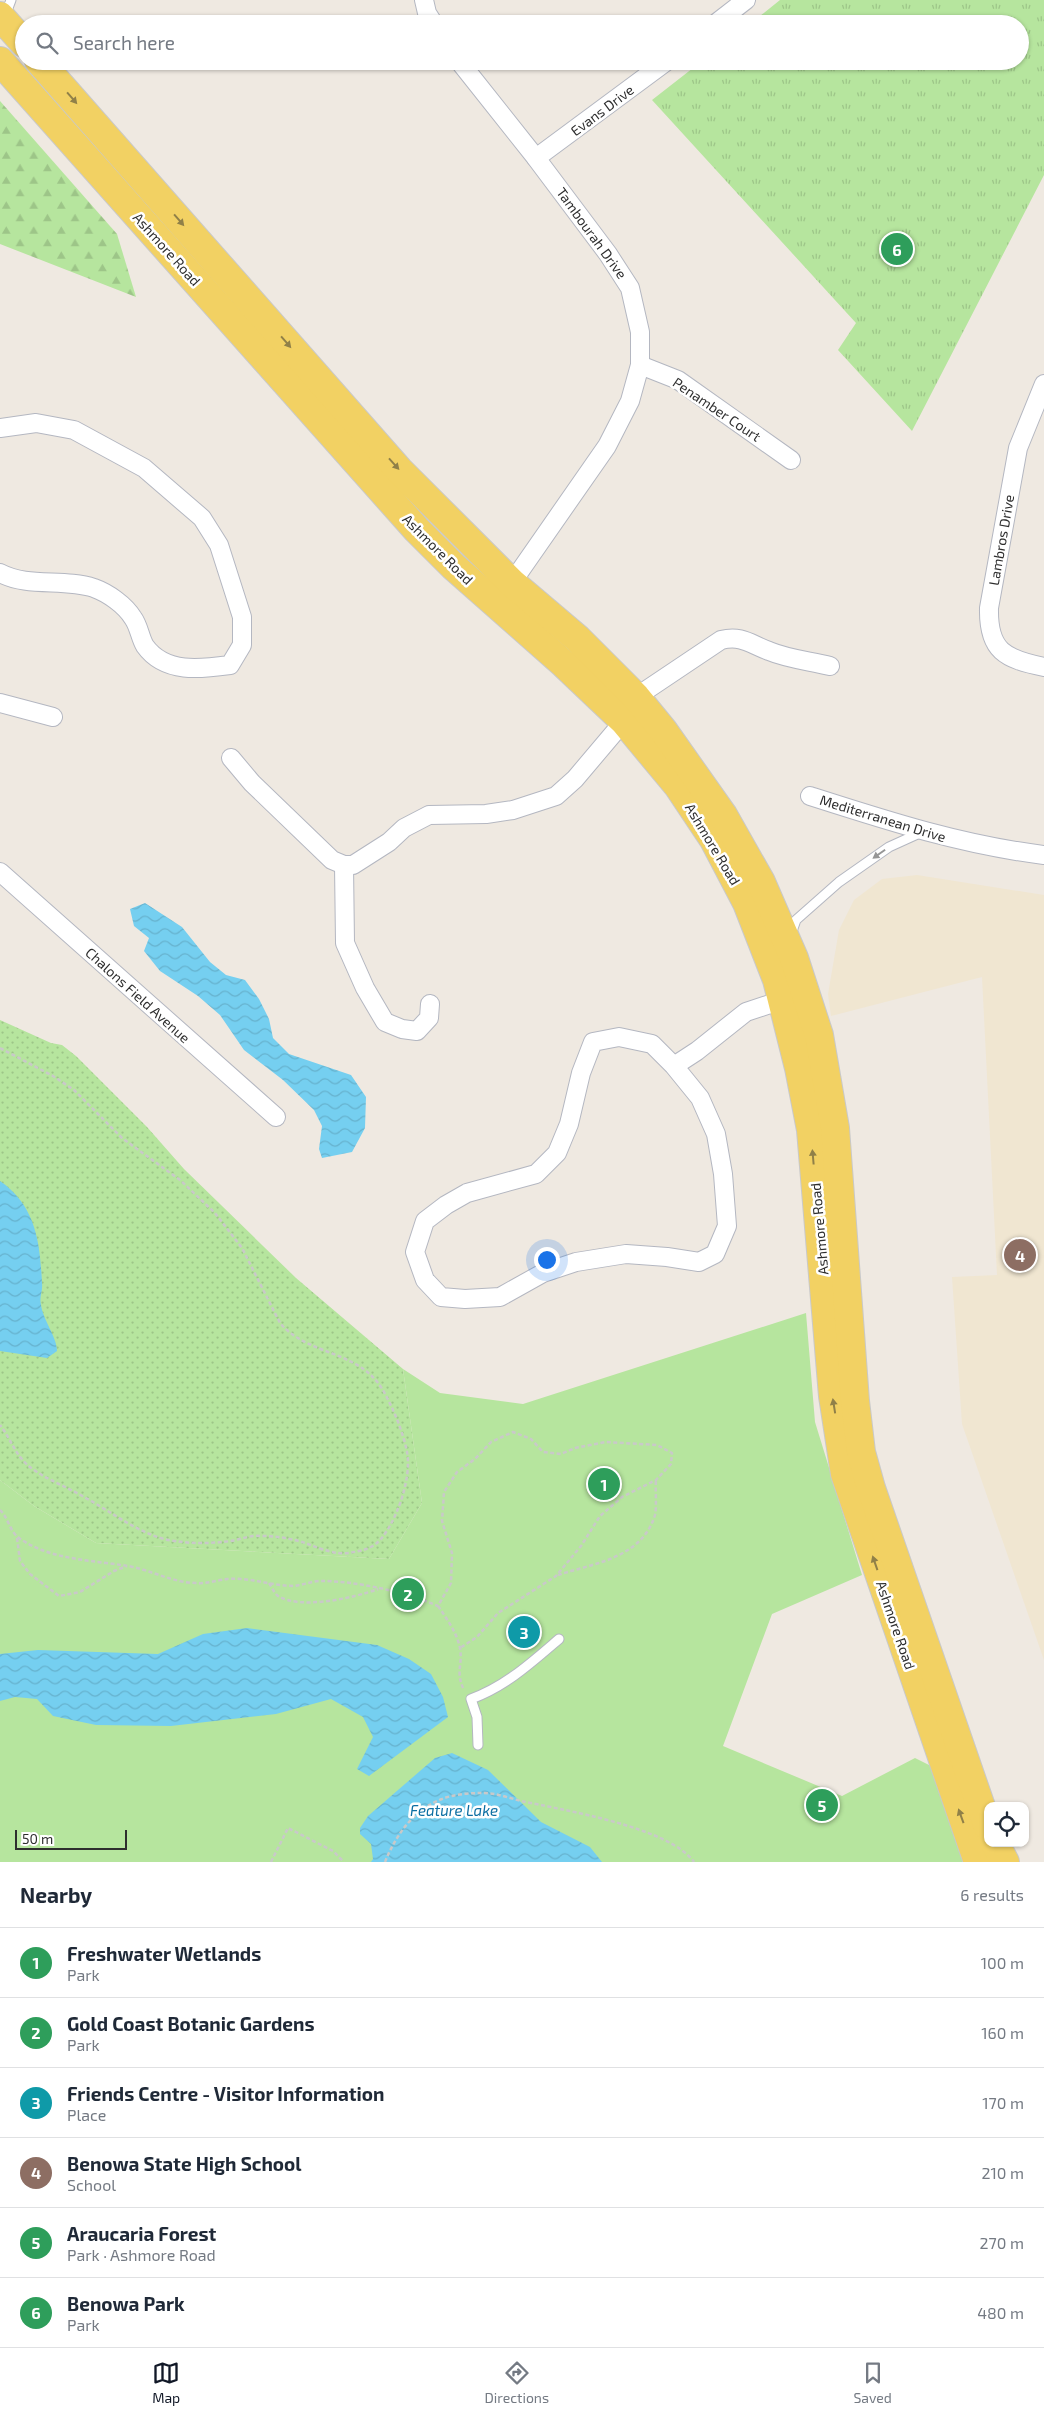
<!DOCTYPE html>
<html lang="en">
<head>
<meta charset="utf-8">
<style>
  :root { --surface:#fff; --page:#f2f2f3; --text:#1f2937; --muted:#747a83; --line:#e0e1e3; --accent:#111827 }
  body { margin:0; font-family:"Exo 2",sans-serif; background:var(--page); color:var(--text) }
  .controls { position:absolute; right:15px; bottom:15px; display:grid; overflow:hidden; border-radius:10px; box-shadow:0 1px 4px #0004 }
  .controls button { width:45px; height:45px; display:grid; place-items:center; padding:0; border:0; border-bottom:1px solid var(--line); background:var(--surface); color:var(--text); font:25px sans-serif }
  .scale { position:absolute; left:15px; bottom:12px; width:112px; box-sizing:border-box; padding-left:5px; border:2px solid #2e2e2e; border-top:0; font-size:14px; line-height:18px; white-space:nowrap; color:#2e2e2e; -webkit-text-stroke:4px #fff; paint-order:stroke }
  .you { position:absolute; left:546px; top:1259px; width:18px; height:18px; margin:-12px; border:4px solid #fff; border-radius:50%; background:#1a73e8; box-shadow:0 0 0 8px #1a73e833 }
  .badge { display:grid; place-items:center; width:32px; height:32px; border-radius:50%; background:var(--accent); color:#fff; font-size:16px; font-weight:700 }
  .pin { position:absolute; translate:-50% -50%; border:2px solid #fff; box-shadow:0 1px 5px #0006 }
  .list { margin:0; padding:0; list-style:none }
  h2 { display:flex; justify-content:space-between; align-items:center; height:65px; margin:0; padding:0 20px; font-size:21px }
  h2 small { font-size:16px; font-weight:400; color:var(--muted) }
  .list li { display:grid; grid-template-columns:32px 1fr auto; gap:15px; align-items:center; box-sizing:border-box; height:70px; padding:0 20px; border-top:1px solid var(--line) }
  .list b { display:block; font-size:19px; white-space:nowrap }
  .list p { margin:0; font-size:16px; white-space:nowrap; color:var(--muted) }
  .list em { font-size:16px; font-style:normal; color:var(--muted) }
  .icon { flex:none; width:28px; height:28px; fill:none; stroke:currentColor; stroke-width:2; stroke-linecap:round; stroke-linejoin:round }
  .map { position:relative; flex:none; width:1044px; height:1862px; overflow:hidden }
  .search { position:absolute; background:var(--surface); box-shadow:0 1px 4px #0004; left:15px; right:15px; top:15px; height:55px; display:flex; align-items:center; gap:12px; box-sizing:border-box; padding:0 18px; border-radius:28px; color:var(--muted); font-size:19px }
  .sheet { height:485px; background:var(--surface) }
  nav { display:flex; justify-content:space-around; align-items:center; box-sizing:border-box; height:70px; border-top:1px solid var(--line); background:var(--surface); font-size:14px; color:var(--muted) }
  nav a { display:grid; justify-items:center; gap:2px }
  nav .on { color:var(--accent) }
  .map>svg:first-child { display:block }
  .education { fill:#f0e6d1 }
  .grass { fill:url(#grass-dots) }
  .forest { fill:url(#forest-firs) }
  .park { fill:url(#park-tufts) }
  .garden { fill:#b6e59e }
  .water { fill:url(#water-waves) }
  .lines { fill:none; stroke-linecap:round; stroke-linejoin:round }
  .lane-casing { stroke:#b4b7c1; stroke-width:11 }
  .street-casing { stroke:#b4b7c1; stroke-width:20 }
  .primary-casing { stroke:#c9c9c9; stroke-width:30 }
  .path { stroke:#c9c9c9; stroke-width:2.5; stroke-dasharray:4 2.5; stroke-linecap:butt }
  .lane { stroke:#fff; stroke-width:9 }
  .street { stroke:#fff; stroke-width:18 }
  .primary { stroke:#f2d163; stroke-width:28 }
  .oneway { fill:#908048 }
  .oneway2 { fill:#969696 }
  .labels { text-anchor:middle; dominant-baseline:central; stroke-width:5; stroke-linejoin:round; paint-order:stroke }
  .street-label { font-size:14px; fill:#2e2e2e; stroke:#fff }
  .water-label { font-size:15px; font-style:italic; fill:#0d6fa3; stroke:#fff }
</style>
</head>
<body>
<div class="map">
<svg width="1044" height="1862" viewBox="0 0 1044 1862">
  <defs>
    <pattern id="grass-dots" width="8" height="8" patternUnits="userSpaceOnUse" patternTransform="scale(1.25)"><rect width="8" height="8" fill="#b6e59e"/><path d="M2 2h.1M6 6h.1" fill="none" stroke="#9dc588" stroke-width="1.8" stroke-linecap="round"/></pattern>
    <pattern id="forest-firs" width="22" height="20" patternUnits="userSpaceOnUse" patternTransform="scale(1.25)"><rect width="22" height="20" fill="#b6e59e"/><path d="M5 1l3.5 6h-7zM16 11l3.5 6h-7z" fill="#9dc588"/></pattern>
    <pattern id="park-tufts" width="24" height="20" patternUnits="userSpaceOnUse" patternTransform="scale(1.25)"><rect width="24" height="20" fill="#b6e59e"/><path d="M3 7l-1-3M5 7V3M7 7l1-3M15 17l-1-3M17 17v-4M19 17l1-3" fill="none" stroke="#9dc588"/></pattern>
    <pattern id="water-waves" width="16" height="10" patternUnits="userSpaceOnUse" patternTransform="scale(1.25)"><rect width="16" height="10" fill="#75cff0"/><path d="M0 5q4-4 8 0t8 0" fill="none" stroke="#66b2ce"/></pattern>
  </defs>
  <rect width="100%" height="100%" fill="#efe9e1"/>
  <path class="education" d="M917,875L1044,895V1660L962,1424L952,1277L997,1275L982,977L831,1016L828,994L839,930L854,900L882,879Z"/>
  <path class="grass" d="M0,1020L51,1043L62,1045L76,1056L147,1127L184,1169L296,1278L403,1369L422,1503L389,1559L96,1543L34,1506L0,1480Z"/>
  <path class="forest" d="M0,101L117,234L136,297L0,244Z"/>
  <path class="park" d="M780,0H1044V175L912,431L838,350L856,323L652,100L702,61H1020V24H750Z"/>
  <path class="garden" d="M806,1313L815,1422L862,1575L772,1614L723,1746L842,1796L915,1758L931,1766L966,1862H0V1480L34,1506L96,1543L389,1559L422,1503L403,1369L440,1393L523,1404Z"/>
  <g class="water">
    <path d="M145,903L182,927L210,962L226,975L245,980L259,999L269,1019L273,1038L289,1054L351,1075L366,1097L365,1128L352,1152L322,1158L319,1149L322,1126L314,1110L283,1080L244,1050L220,1015L198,996L160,971L144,951L149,938L134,926L130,909Z"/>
    <path d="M0,1181C36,1206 40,1242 42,1283C43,1291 39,1297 41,1305C43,1320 57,1337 57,1351L47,1358L0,1351Z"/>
    <path d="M247,1628L377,1645L409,1659L431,1674L443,1697L448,1717L369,1776L357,1769L373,1737L363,1717L331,1699L276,1714L171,1726L96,1725L53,1716L37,1699L15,1697L0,1701V1654L38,1650L158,1654L203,1634Z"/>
    <path d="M452,1753L488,1770L541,1822L590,1847L602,1862H371L373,1859L371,1844L360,1834V1828L368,1816L435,1758Z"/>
  </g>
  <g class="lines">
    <defs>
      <g id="lane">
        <path d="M5,16L11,0"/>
        <path d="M791,934L796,920L839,882L889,847L922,832"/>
        <path d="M478,1745L477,1717L471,1699C506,1686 531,1663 559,1639"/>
      </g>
      <g id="street">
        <path d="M424,0L427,13L434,24"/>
        <path d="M715,24L746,0"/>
        <path d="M459,61L536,158L608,254L630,288L640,332V365L630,401L607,446L506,591"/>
        <path d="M536,158L667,61"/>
        <path d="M640,365L678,380L791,460"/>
        <path d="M1044,384L1018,448L989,608C988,651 1005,659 1044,667"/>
        <path d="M0,428L36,423L74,430L144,468L202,518L219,545L242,617V645L230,665C201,669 165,674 145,646C140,638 139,626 133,618C125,605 108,593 94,588C63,578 28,588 0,573"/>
        <path d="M636,697L721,640C742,635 750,644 769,651C788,659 810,661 830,666"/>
        <path d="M0,703L53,717"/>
        <path d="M231,758L252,783L332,860L344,865H353L389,842L404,828L429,815L486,814L513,810L556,796L575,779L624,721"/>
        <path d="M810,796C888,821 962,845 1044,855"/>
        <path d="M344,865L345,943L365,988L385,1022L402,1029L417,1031L429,1018L430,1004"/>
        <path d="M0,872L276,1117"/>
        <path d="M674,1066L700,1098L716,1134L723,1174L727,1226L715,1254L699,1262L667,1257L626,1254L576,1262L543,1273L500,1297L465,1299L441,1297L425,1280L415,1252L425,1221L446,1205L467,1193L536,1174L557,1153L569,1124L581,1073L593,1042L619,1037L652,1044L674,1066L697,1051L746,1012L782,1000"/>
      </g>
      <g id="primary">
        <path d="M0,16L24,43"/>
        <path d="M0,61L417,530L453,566L564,664L624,721L678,786L714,840L747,903L777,980L799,1068L811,1130L833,1396L845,1474L978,1862"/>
        <path d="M39,61L399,470L512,583L578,639L636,697L663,730L723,815L761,882L794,958L819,1035L835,1128L855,1401L861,1452L871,1488L988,1827"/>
        <path d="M995,1843L1005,1862"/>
      </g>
    </defs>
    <use href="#lane" class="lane-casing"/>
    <use href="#street" class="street-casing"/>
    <use href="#primary" class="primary-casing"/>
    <g class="path">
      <path d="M0,1048L53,1076L74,1090L122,1138L180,1180L215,1213L242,1248L280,1323C309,1357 360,1349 384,1392C394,1410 403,1432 407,1452C412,1477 397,1521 380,1540C372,1549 360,1551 349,1553C333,1555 317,1547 302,1542C289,1538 275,1536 261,1536C251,1535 241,1539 231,1541C209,1544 186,1544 164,1539C135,1531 110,1511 84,1497C67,1487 50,1481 34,1470C15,1457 13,1442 0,1425"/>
      <path d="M0,1510C8,1517 10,1532 19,1538C50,1560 91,1560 128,1566C151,1570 173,1583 197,1583C207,1584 217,1580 227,1579C250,1577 272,1586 294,1586C303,1585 312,1581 321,1581C357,1581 405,1592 438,1606L451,1583L452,1553L442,1521L444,1492L457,1472L475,1459L491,1442L513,1432L531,1439L543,1452L561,1454L575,1448L606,1442L657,1445L672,1453L671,1464L656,1480L622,1497L600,1516L581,1546L556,1576L498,1613L477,1637L460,1648"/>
      <path d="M17,1538L20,1561L30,1574L59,1596L80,1592L114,1571L127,1566"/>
      <path d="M558,1575C595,1563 642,1558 655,1515C657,1505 655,1491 656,1480"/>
      <path d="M269,1583C272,1587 274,1593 278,1596C300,1610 354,1598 378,1589"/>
      <path d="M438,1606C447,1619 457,1633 460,1648C463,1665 455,1672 464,1690"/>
      <path d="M271,1862L288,1828L333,1851L344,1862"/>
      <path d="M385,1862C396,1835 413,1810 442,1799C454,1794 470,1793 483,1793C496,1793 509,1798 521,1801C563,1810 669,1827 694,1862"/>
    </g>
    <use href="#lane" class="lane"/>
    <use href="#street" class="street"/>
    <use href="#primary" class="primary"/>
  </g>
  <defs><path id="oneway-solid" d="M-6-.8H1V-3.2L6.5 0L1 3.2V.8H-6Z" transform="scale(1.25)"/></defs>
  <g class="oneway">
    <use href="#oneway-solid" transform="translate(72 98) rotate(49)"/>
    <use href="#oneway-solid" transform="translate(179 220) rotate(49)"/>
    <use href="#oneway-solid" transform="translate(286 342) rotate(49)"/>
    <use href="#oneway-solid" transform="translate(394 464) rotate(48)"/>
    <use href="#oneway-solid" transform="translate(813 1157) rotate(-95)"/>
    <use href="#oneway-solid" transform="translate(834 1406) rotate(-99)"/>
    <use href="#oneway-solid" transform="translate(875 1563) rotate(-109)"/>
    <use href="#oneway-solid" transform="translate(961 1816) rotate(-110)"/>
  </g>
  <use class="oneway2" href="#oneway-solid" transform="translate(879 854) rotate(145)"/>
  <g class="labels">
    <g class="street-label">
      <text transform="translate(602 110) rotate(-37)">Evans Drive</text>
      <text transform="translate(592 233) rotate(54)">Tambourah Drive</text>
      <text transform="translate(167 249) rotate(48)">Ashmore Road</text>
      <text transform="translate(717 409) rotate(34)">Penamber Court</text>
      <text transform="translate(1001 540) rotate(-80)">Lambros Drive</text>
      <text transform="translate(438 549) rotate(45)">Ashmore Road</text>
      <text transform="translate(883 818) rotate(17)">Mediterranean Drive</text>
      <text transform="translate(713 844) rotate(59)">Ashmore Road</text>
      <text transform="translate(138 995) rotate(42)">Chalons Field Avenue</text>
      <text transform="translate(819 1229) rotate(-95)">Ashmore Road</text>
      <text transform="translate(896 1625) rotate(71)">Ashmore Road</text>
    </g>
    <g class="water-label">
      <text x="454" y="1810">Feature Lake</text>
    </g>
  </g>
</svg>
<div class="controls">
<button><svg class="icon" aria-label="locate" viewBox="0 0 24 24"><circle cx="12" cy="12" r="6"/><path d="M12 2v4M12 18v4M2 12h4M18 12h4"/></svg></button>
</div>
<div class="scale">50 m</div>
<div class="you"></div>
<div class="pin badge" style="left:604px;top:1484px;background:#2e9e5b">1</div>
<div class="pin badge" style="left:408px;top:1594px;background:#2e9e5b">2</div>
<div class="pin badge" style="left:524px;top:1632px;background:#0f9aa8">3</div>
<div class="pin badge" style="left:1020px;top:1255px;background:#8d6e63">4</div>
<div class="pin badge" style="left:822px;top:1805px;background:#2e9e5b">5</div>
<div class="pin badge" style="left:897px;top:249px;background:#2e9e5b">6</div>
<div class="search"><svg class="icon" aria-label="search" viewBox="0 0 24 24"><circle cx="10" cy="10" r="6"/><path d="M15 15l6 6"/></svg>Search here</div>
</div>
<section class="sheet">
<h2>Nearby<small>6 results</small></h2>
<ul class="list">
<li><span class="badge" style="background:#2e9e5b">1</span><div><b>Freshwater Wetlands</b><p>Park</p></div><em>100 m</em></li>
<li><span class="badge" style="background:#2e9e5b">2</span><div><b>Gold Coast Botanic Gardens</b><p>Park</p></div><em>160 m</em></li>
<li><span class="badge" style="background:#0f9aa8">3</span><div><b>Friends Centre - Visitor Information</b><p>Place</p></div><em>170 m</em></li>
<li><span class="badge" style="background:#8d6e63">4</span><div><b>Benowa State High School</b><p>School</p></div><em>210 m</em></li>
<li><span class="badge" style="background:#2e9e5b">5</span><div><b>Araucaria Forest</b><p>Park · Ashmore Road</p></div><em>270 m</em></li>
<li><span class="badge" style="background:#2e9e5b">6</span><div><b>Benowa Park</b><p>Park</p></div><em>480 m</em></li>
</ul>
</section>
<nav>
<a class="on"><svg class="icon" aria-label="map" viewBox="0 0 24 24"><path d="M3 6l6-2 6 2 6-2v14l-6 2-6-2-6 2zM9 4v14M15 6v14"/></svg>Map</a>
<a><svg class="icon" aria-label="directions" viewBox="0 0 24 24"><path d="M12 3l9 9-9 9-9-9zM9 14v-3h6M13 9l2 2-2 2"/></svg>Directions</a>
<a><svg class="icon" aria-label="saved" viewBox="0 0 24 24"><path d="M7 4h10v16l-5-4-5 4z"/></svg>Saved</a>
</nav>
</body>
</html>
